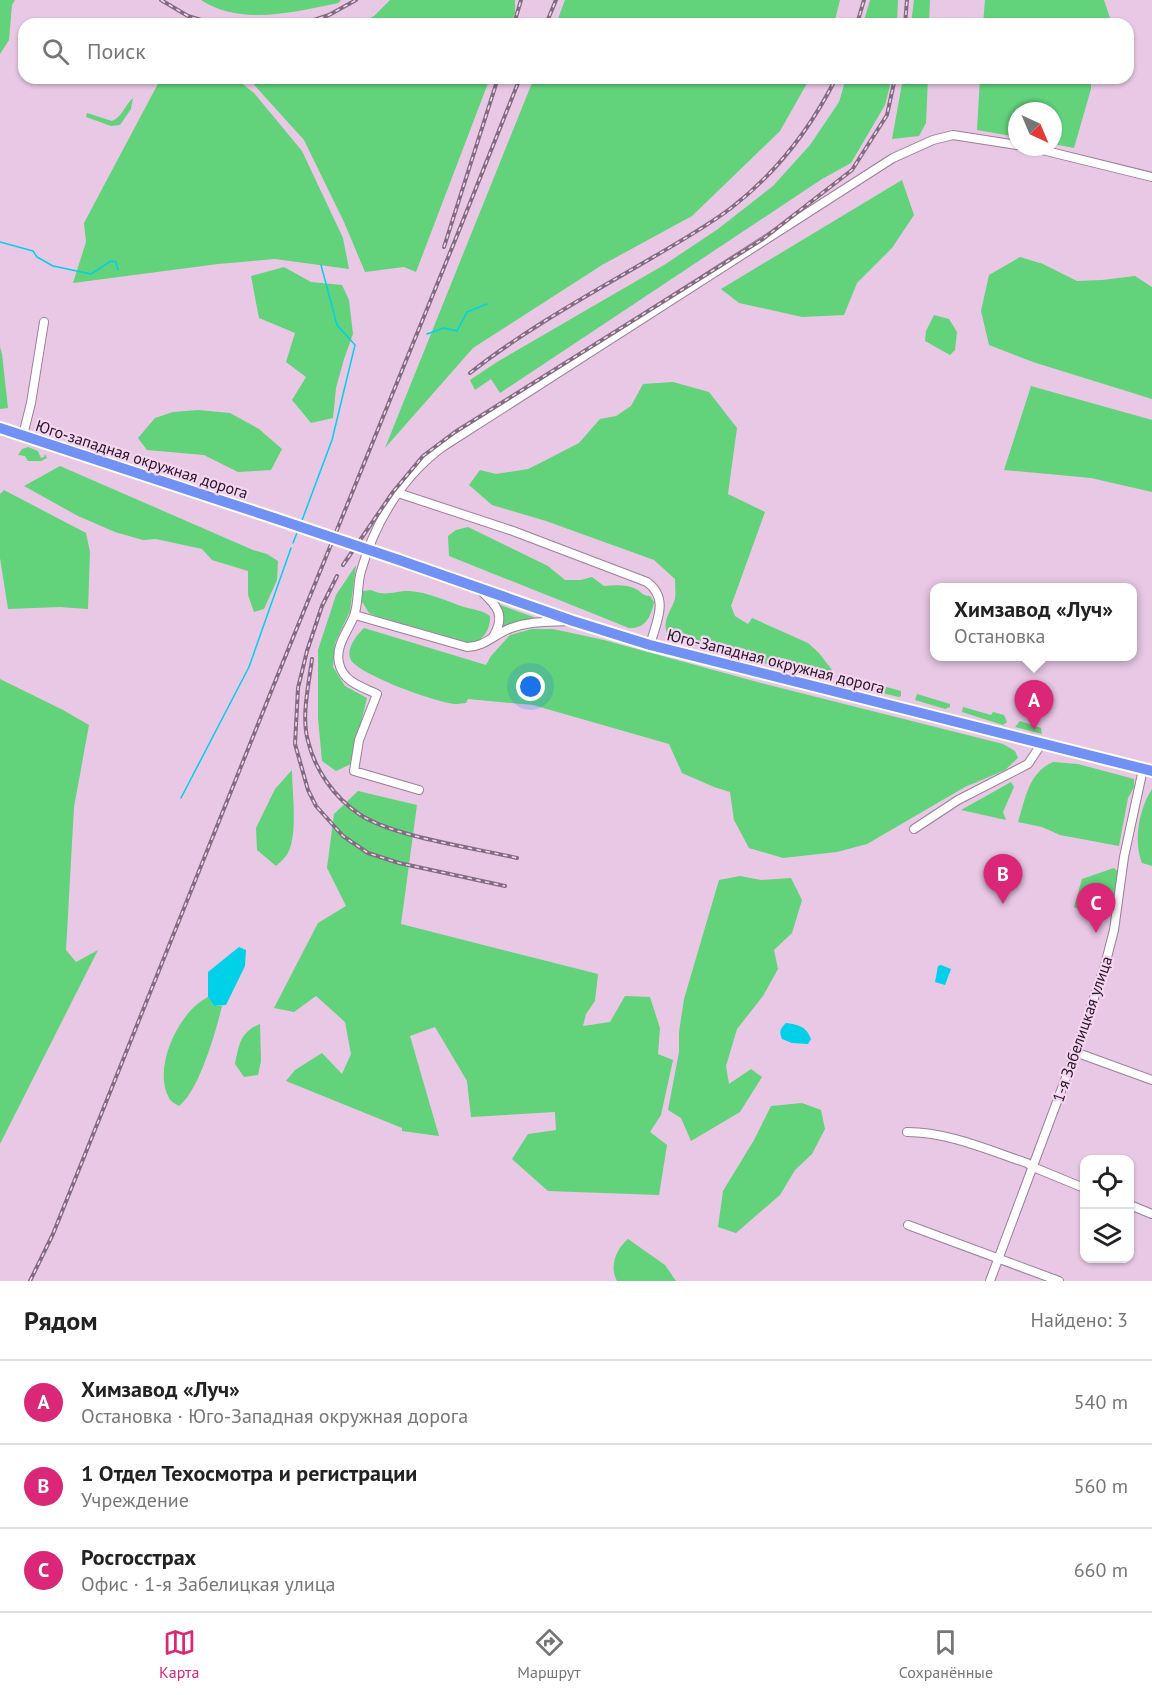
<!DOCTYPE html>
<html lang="ru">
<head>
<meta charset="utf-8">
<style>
  :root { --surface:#fff; --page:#f6f6f6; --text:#222; --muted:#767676; --line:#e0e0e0; --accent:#db2777 }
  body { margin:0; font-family:"PT Sans",sans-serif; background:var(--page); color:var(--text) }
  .controls { position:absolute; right:18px; bottom:18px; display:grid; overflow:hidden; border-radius:12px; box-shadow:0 2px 4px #0004 }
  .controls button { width:54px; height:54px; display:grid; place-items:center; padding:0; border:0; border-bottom:2px solid var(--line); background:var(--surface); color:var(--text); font:30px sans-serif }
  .compass { position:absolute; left:1008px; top:102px; width:54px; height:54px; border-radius:50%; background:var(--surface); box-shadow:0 2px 4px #0004; rotate:136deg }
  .you { position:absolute; left:531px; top:687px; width:21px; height:21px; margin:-15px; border:4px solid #fff; border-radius:50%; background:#1a73e8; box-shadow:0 0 0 9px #1a73e833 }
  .badge { display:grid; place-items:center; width:39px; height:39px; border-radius:50%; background:var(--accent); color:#fff; font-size:20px; font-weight:700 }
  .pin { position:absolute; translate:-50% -50px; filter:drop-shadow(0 2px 3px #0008) }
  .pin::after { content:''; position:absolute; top:32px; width:21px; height:18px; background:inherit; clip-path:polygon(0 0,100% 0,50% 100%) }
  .popup { position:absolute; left:930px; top:583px; width:207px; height:78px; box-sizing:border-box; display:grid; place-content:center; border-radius:12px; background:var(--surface); filter:drop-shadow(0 2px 4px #0005); font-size:20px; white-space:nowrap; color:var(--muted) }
  .popup b { font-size:22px; color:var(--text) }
  .popup::after { content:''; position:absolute; left:50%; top:100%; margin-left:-12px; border:12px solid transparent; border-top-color:var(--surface) }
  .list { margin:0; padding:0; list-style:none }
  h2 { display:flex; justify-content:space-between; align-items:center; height:78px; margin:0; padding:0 24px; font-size:26px }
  h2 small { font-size:20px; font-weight:400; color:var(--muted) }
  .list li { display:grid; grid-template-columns:39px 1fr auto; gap:18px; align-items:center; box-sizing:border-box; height:84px; padding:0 24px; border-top:2px solid var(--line) }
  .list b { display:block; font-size:22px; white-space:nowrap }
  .list p { margin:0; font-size:20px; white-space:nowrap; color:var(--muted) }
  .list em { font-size:20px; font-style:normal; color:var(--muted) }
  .icon { flex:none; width:33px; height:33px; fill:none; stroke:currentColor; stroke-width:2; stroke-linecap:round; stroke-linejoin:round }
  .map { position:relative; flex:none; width:1152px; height:1281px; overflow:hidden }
  .search { position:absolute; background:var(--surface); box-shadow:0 2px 4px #0004; left:18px; right:18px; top:18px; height:66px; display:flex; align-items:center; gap:15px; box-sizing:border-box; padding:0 21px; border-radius:18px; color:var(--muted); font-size:22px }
  .sheet { height:330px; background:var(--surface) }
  nav { display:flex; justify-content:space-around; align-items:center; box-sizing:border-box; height:84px; border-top:2px solid var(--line); background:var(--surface); font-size:16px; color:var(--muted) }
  nav a { display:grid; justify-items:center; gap:3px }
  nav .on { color:var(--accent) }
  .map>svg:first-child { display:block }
  .green { fill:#62d27b }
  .water { fill:#00d1e8 }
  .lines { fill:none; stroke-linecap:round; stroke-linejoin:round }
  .stream { stroke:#00d1e8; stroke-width:1.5 }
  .minor-casing { stroke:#9b7e98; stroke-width:10 }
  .highway-casing { stroke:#fff; stroke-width:14 }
  .minor { stroke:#fff; stroke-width:8 }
  .highway { stroke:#7191f5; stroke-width:10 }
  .rail-casing { stroke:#826c80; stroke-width:4 }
  .rail { stroke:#f5d5f2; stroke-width:1.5; stroke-dasharray:4.5; stroke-linecap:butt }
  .highway-bridge-casing { stroke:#fff; stroke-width:14; stroke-linecap:butt }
  .highway-bridge { stroke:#7191f5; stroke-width:10 }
  .labels { text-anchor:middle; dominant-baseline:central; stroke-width:4.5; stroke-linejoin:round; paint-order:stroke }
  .street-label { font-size:16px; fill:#231722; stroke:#f5d5f2 }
</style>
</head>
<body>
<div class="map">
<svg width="1152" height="1281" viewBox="0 0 1152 1281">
  <rect width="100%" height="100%" fill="#e8c8e5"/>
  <g class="green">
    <path d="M0,0H15L12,5L9,40L0,54Z"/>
    <path d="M201,0H341L338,3C295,12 240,26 201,0Z"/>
    <path d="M390,0H515V13L511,24H358L374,16Z"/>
    <path d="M565,0H840L834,24H556Z"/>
    <path d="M870,0H898L897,24H863Z"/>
    <path d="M914,0H930L929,24H911Z"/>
    <path d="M985,0H1104L1111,21L1110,24H983Z"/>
    <path d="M161,78H235L254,93L302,151L343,238L349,269L275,259L218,264L73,283L86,242L84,223Z"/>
    <path d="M248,78H490L416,272L404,267L365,272L344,222L304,140Z"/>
    <path d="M534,78H810L780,131L692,216L602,265L473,348L385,448Z"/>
    <path d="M846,78H892L885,105L851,163L822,179L500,393L491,379L475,390L470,380L497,362L664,265L718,229L773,186L810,145L839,102Z"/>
    <path d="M903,78H928L926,123L919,136L892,139Z"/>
    <path d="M980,78H1091V89L1074,148L1053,144V111H1017V137L977,130Z"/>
    <path d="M133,98L131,109L120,125L111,126L86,117L87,113L112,121C123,116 124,106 133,98Z"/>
    <path d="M902,180L914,215L892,248L857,283L844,315L802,317L739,303L721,289Z"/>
    <path d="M1020,257L1043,264L1077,281L1102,280L1135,276L1152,287V399L1033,362L989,345L981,311L989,275Z"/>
    <path d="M284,267L311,282L342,285L349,300L353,334L344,359L336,388L333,418L311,423L292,400L306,377L286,362L295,333L259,318L251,276Z"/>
    <path d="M934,315L949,319L957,332L955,350L950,355L925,341L926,331Z"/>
    <path d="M0,347L2,354L8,408L0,409Z"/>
    <path d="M673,382L709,392L737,428L728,494L765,512L731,606L735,616L748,624L752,618L808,643L819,653L832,670L830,673V679H824L694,645L667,633C662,621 671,611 675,599C676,593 675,586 675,579L654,560L546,521L492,505L469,485L480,470L496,474L528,469L548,459L579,443L600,419L616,416L631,406L643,384Z"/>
    <path d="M1031,386L1152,420V492L1091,478L1004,470Z"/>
    <path d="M198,410L230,413L259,429L282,449L271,470L238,472L204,455L147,450L138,438L155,418L173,412Z"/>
    <path d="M28,447L38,451L41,458L44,457L45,454L47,458L41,461H28L25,456L18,455L22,449Z"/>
    <path d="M60,466L253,550L267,554L278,561L277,580L264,609L254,612L248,595V571L212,560L202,549L156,539L143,540L115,532L78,516L24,486Z"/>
    <path d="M4,490L86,533L90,552L88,609L60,607L8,609L0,558V494Z"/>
    <path d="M468,527L548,566L565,580H581L592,577L604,586C615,585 626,584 636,589C642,592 642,596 650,596L654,602C651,616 646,629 629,628L449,556L448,536L456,530Z"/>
    <path d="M356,565L350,611L335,643L333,667L345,686L367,698L351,764L336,771L322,761L318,718V650L336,595Z"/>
    <path d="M371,590C385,597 394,591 409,591C428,592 446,601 464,607C474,610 482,610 490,616C491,628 483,642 470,643L376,616L369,613L361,600L363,591Z"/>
    <path d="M498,604L536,618L501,627L503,616Z"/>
    <path d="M364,628L486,665L491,656L510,635L532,629H553L604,640L761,683L1003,744L1015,751L1018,758L1005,770L965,787L867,844L837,852L783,858L749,848L734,820L730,792L714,787L682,773L669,744L533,705L468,699L466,703C463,703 460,704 457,704C439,704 360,675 351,660C345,649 357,635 364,628Z"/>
    <path d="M0,679L63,710L89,725L74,807L66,950L76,962L98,950L0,1144Z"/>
    <path d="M879,685L901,691V696L899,697L878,692Z"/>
    <path d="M917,694L950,704V707L945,709L915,700Z"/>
    <path d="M963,707L991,715L993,712L1004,715L1007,722L1003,725L962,712Z"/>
    <path d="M1020,721L1041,728L1042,734L1015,727Z"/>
    <path d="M1053,762L1078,764L1134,779V787L1128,798L1119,846L1060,835L1042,827L1018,822C1026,798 1028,773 1053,762Z"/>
    <path d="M292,770C292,792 299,839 286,856C283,860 279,863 276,866L257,850L256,828L275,789Z"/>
    <path d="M1011,782L1014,787L1003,812L1006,820L961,810Z"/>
    <path d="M1152,789V866L1142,863C1133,841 1139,809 1152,789Z"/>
    <path d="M358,791L417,805L401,924L598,974L595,1001L586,1014L583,1026L610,1022L625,996L650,997L660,1028L658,1054L673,1060L661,1115L650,1132L667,1145L659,1195L548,1191L512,1159L528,1134L556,1130L555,1112L471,1117L467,1081L435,1027L410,1036L439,1136L402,1131V1128L286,1081L295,1070L322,1053L342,1074L351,1054L345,1022L316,996L294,1012L274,1008L318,923L346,906L327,868L334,814Z"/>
    <path d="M1114,868L1119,873L1110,914L1085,912L1074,907L1082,879Z"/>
    <path d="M740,876L761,880L791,878L802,900L792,933L774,950L778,969L763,996L737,1029L726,1066L729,1084L751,1069L762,1077L740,1112L691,1141L681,1118L668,1110L679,1052V1032L684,999L719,880Z"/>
    <path d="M208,997L214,1006H222C216,1031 199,1091 179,1106C176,1104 171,1102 169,1098C152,1068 179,1011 208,997Z"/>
    <path d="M260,1024L261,1061L258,1075L244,1077L235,1064C239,1045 240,1032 260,1024Z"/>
    <path d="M802,1103L821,1110L825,1129L812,1154L795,1170L780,1195L736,1233L718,1227L723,1191L754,1140L771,1106Z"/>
    <path d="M628,1239L665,1265L676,1281H617C609,1267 616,1249 628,1239Z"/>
  </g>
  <g class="water">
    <path d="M239,947L246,950L245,966L226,1005L214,1006L208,997V972Z"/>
    <path d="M941,965L951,969L945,985L935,982L938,966Z"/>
    <path d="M786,1023C799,1025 806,1026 811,1039L808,1044L792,1043L782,1039C779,1031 780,1029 786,1023Z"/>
  </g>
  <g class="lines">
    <g class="stream">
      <path d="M0,242L33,251L37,257L53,266L91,274L111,261L116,262L118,270"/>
      <path d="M427,334L444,328L457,331L467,312L487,304"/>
      <path d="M301,523L332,440L355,345L337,325L321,265"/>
      <path d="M293,543L298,530"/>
      <path d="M181,798L249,667L291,548"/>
    </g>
    <defs>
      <g id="minor">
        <path d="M1030,147L1152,177"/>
        <path d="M23,435L31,403L44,322"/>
        <path d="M398,493L513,531L647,582C670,599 656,622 650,645"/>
        <path d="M479,589C496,605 507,614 493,637"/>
        <path d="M355,615L467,647C484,647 495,634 511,628C530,621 548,622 568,621"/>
        <path d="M419,790L354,771L359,740L377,694C362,687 343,682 339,663C335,646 348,631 354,616C359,602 357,585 361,571C375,522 403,475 444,446L893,158L933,140L953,135L1017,145"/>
        <path d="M914,829L958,800L1028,764L1042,743"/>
        <path d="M1075,1052L1152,1080"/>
        <path d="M907,1132C948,1132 988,1150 1027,1163L1033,1167L1084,1188"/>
        <path d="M1130,1205L1152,1214"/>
        <path d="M908,1225L1059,1281"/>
        <path d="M990,1281L1080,1040L1105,965L1114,930L1124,857L1143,769"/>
      </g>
      <g id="highway">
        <path d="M0,428L274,518"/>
        <path d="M399,560L573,621L650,645L1152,771"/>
      </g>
    </defs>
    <use href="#minor" class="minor-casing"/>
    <use href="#highway" class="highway-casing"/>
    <use href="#minor" class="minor"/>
    <use href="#highway" class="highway"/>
    <defs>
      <g id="rail">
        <path d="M161,0L188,16L214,24"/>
        <path d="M302,24L329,15L356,0"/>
        <path d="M514,24L521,0"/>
        <path d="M546,24L556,0"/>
        <path d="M857,24L864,0"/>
        <path d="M905,24L907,0"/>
        <path d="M444,247L498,78"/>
        <path d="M470,373C526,329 588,295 650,259C677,243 706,227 731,208C775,174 811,128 836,78"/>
        <path d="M343,565L393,492L423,456L455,432L763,239L852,170L887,115L895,78"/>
        <path d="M337,576L322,606L307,651L298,688L295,744L308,790L316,806L343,836L368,853L399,863L505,886"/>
        <path d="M312,659C309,684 301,716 308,741C315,770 334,797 359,814C393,837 475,848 517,858"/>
        <path d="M30,1281L53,1234L279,672L456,238L520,78"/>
      </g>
    </defs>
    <use href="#rail" class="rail-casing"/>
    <use href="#rail" class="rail"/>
    <defs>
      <path id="highway-bridge" d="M274,518L399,560"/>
    </defs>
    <use href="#highway-bridge" class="highway-bridge-casing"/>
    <use href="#highway-bridge" class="highway-bridge"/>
  </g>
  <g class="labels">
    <g class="street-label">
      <text transform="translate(142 459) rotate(18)">Юго-западная окружная дорога</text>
      <text transform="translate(776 661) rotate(14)">Юго-Западная окружная дорога</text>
      <text transform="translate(1082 1029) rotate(-71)">1-я Забелицкая улица</text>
    </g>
  </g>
</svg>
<div class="controls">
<button><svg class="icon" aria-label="locate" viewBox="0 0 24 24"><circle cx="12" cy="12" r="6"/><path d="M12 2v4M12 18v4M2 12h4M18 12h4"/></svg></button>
<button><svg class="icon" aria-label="layers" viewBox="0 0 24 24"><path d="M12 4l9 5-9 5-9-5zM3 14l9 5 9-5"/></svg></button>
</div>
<svg class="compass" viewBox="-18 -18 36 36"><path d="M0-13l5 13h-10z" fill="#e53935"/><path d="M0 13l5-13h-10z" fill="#767676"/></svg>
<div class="you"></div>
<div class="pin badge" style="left:1034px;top:730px">A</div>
<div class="popup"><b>Химзавод «Луч»</b>Остановка</div>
<div class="pin badge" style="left:1003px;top:904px">B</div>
<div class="pin badge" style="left:1096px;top:933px">C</div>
<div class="search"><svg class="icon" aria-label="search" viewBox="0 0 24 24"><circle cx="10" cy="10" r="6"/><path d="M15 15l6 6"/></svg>Поиск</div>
</div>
<section class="sheet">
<h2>Рядом<small>Найдено: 3</small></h2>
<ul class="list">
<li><span class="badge">A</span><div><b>Химзавод «Луч»</b><p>Остановка · Юго-Западная окружная дорога</p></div><em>540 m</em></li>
<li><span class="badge">B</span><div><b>1 Отдел Техосмотра и регистрации</b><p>Учреждение</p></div><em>560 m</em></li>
<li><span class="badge">C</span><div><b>Росгосстрах</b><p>Офис · 1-я Забелицкая улица</p></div><em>660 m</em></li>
</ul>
</section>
<nav>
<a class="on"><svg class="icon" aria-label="map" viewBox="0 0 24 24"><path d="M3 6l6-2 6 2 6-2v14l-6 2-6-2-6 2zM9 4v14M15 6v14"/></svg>Карта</a>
<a><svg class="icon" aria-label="directions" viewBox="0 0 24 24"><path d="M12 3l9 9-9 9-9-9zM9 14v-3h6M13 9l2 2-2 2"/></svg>Маршрут</a>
<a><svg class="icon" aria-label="saved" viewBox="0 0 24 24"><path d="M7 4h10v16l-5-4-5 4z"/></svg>Сохранённые</a>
</nav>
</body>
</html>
